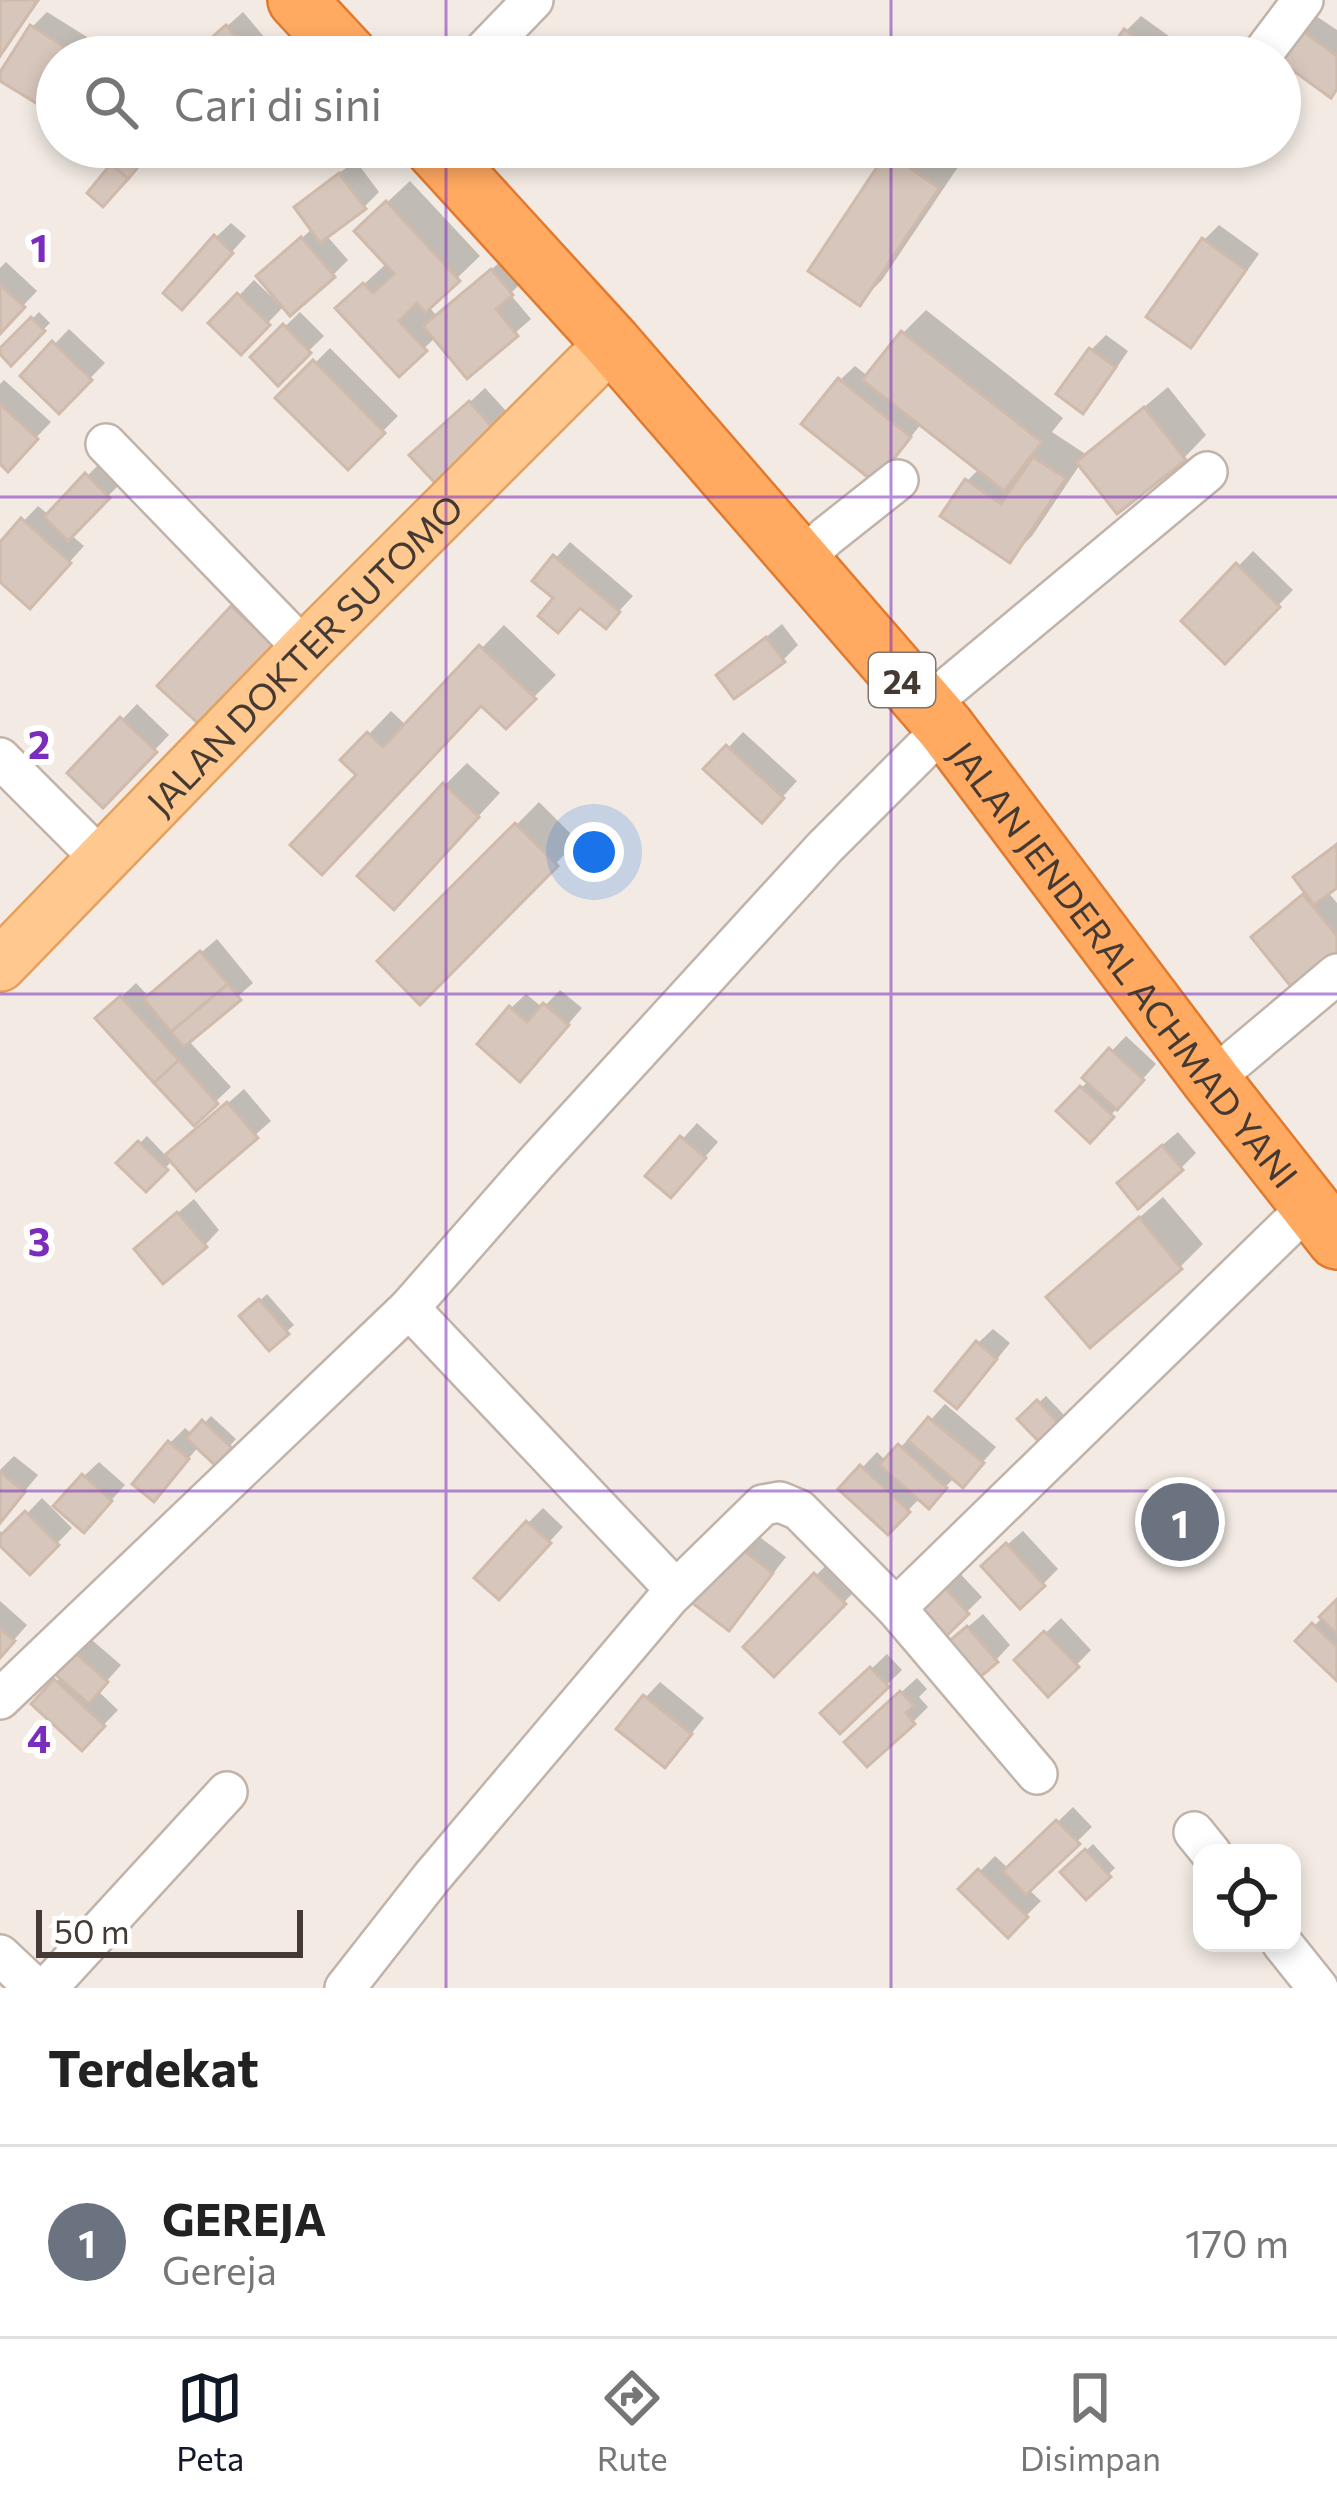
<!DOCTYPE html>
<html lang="id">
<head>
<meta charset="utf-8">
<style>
  :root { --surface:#fff; --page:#f2f2f2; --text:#222; --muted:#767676; --line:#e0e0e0; --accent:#111827 }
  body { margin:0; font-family:Commissioner,sans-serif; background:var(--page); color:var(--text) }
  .controls { position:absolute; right:36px; bottom:36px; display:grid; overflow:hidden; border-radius:24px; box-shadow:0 6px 18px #0003 }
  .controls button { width:108px; height:108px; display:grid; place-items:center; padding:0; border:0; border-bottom:3px solid var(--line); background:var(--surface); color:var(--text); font:60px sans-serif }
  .scale { position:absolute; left:36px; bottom:30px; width:267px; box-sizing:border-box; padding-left:12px; border:6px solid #443a33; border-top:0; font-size:33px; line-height:42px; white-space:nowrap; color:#443a33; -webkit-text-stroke:9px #fff; paint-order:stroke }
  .you { position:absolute; left:594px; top:852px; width:42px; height:42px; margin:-30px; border:9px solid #fff; border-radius:50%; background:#1a73e8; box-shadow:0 0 0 18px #1a73e833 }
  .badge { display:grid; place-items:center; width:78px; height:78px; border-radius:50%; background:var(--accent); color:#fff; font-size:39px; font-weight:700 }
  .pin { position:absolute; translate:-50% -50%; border:6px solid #fff; box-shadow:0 3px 12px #0006 }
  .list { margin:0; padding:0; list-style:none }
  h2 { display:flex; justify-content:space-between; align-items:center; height:156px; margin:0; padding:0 48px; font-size:51px }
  h2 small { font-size:39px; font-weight:400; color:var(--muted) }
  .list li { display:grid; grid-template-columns:78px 1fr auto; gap:36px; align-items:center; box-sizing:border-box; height:192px; padding:0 48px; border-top:3px solid var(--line) }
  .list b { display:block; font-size:45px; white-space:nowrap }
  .list p { margin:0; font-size:39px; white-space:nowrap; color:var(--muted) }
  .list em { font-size:39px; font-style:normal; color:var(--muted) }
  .icon { flex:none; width:66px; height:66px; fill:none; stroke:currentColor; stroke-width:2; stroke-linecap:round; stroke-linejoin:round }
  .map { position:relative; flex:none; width:1337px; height:1988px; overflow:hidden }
  .search { position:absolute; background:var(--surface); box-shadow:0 6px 18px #0003; left:36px; right:36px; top:36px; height:132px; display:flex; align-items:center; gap:30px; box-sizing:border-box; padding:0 42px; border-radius:66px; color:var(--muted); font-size:45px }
  .sheet { height:348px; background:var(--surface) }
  nav { display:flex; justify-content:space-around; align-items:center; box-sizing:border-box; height:168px; border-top:3px solid var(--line); background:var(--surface); font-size:33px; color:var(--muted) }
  nav a { display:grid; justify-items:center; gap:6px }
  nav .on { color:var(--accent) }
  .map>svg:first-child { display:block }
  .shadow { fill:#0003 }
  .building { fill:#d7c6bb; stroke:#cfbaab; stroke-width:3 }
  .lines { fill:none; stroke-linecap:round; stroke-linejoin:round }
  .minor-casing { stroke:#c1b3a9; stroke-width:44 }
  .major-casing { stroke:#e6a05d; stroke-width:56 }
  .highway-casing { stroke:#e17a2e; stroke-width:62 }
  .minor { stroke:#fff; stroke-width:39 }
  .major { stroke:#ffc88f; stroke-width:51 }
  .highway { stroke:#ffa961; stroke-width:57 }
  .grid { fill:none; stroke:#7b2cbf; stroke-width:3; stroke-opacity:0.55 }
  .labels { text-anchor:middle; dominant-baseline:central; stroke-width:12; stroke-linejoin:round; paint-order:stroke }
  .shield { fill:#fff; stroke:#7c7570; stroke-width:3 }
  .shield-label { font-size:33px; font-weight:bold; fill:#443a33 }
  .street-label { font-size:36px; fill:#443a33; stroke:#fff }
  .grid-label { font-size:39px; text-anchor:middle; font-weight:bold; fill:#7b2cbf; stroke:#fff; stroke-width:12; stroke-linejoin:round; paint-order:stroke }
</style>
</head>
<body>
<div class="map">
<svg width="1337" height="1988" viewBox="0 0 1337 1988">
  <rect width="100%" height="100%" fill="#f2eae3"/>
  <g class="shadow">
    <path d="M3,0H40L10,43L0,54V4Z"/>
    <path d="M47,12L87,37L74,57H57V84L40,102L32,27Z"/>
    <path d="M243,12L276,51L270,57H209L217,35Z"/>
    <path d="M1313,14L1337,30V87L1279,56Z"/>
    <path d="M1141,16L1198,57H1108L1126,31Z"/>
    <path d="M897,147H935L960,164L882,280L860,302L890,154Z"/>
    <path d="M356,161L379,192L364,207L326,235L348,260L333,275L285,305L241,351L212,323L254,280L275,300L278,297L275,262L313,228L298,207L312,192Z"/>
    <path d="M410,181L480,256L428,306L437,316L507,256L526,278L510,294L531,319L467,375L436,337L399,372L362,286L388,262L381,208Z"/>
    <path d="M231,223L246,236L197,291L216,237Z"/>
    <path d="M1219,225L1259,254L1205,330L1191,344L1204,240Z"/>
    <path d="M6,262L37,291L0,330V268Z"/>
    <path d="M926,310L1063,418L1052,432L1087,455L1168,387L1206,435L1184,458L1081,463L1032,536L1009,559L967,481L980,468L922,423L889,464L840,380L855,366L869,377L903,333Z"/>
    <path d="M39,312L50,323L11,361L1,351Z"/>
    <path d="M300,312L324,336L278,381L254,357Z"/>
    <path d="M69,329L105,363L59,410L24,376Z"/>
    <path d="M1106,335L1128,351L1098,395L1083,410L1091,350Z"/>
    <path d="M330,348L398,416L348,466L280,398Z"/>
    <path d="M4,380L51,422L8,467L0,460V384Z"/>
    <path d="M485,388L507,412L435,479L428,441Z"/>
    <path d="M102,461L123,481L70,534L84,546L44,590L0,578V546L38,506L49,515Z"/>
    <path d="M570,542L633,596L606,625L581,605L557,598L536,580Z"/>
    <path d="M1253,551L1293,590L1225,660L1185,621Z"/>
    <path d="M256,585L295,622L223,699L162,686Z"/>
    <path d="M782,624L798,645L783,660L720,675Z"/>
    <path d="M504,625L556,675L506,725L482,702L360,775L369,734L391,711L407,726Z"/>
    <path d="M137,704L169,735L103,804L71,773Z"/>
    <path d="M743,732L797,781L776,804L708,769Z"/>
    <path d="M467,763L500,793L416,883L445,785Z"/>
    <path d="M539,802L578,841L420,1000L381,961Z"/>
    <path d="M1337,842V884L1328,892L1337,903V966L1270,922L1308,892L1297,877Z"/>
    <path d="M217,939L253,983L188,1040L231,1087L194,1122L99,1018L136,983L149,997Z"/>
    <path d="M560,990L582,1008L535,1063L511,1008L526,994L543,1008Z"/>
    <path d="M1126,1036L1156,1064L1090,1139L1060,1111L1089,1080L1086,1078Z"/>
    <path d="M244,1089L271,1121L196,1187L173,1160L146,1188L120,1163L147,1136L167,1157Z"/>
    <path d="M697,1123L718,1142L686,1179L649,1176Z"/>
    <path d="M1178,1132L1196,1153L1181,1168H1135Z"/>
    <path d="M1163,1197L1203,1244L1180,1267L1073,1275Z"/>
    <path d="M194,1199L219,1230L205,1245L152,1235Z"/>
    <path d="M267,1294L294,1325L269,1347L243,1316Z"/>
    <path d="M993,1329L1010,1343L972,1390L978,1343Z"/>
    <path d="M1046,1396L1066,1417L1042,1440L1021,1419Z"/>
    <path d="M945,1404L996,1447L977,1469L955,1477L928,1505L920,1498L888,1531L842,1489L877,1452L887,1462L915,1432L918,1434Z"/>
    <path d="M211,1416L236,1439L216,1461L199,1446L168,1483L170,1443L185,1428L193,1435Z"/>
    <path d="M14,1456L38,1475L0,1521V1470Z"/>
    <path d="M99,1462L125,1485L99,1514L84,1476Z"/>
    <path d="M42,1498L72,1528L30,1571L3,1544L0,1547V1531L5,1536Z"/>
    <path d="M543,1508L563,1527L513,1581L528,1523Z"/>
    <path d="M752,1531L786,1557L743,1612L728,1627L737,1546Z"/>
    <path d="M1023,1531L1058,1569L1043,1584L1000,1551Z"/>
    <path d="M831,1560L859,1587L774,1673L747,1647Z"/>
    <path d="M953,1566L982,1597L940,1638L911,1606Z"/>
    <path d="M0,1601L27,1625L0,1656Z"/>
    <path d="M1337,1603V1677L1299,1641Z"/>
    <path d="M983,1614L1010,1645L996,1660L955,1638Z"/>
    <path d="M1061,1618L1091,1650L1049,1693L1018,1660Z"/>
    <path d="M86,1635L121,1665L98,1691L118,1710L82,1747L35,1704L62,1676Z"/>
    <path d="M887,1654L902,1670L840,1730L825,1713Z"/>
    <path d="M917,1678L927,1689L919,1697L928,1707L913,1722L863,1727Z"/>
    <path d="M660,1682L704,1718L679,1749L646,1697Z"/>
    <path d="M1073,1807L1092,1827L1028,1889L1041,1901L1008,1934L962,1889L995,1856L1009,1869Z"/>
    <path d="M1093,1844L1115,1868L1086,1896L1064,1872Z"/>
  </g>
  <g class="building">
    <path d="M0,0H38L0,56Z"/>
    <path d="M30,25L74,53L71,57H57V80L41,106L0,81V72Z"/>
    <path d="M226,25L254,57H205L199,49Z"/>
    <path d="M1296,26L1337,56V89L1331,98L1280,61Z"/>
    <path d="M1124,29L1163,57H1104Z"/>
    <path d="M69,147H99L89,161Z"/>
    <path d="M126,147H155L128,179L111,164Z"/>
    <path d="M887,152L939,188L860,306L808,271Z"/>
    <path d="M111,164L128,179L103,207L87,193Z"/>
    <path d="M339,173L366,209L320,243L294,207Z"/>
    <path d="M386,201L460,281L425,313L417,303L399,321L427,351L399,377L335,308L363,283L373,293L394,274L354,231Z"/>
    <path d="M214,235L233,253L182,310L163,293Z"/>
    <path d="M301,237L335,277L290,316L256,276Z"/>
    <path d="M1202,238L1246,270L1191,348L1146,317Z"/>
    <path d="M491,269L513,295L496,309L518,336L467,379L423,326Z"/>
    <path d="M0,285L25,307L0,334Z"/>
    <path d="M237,293L270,325L241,355L208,323Z"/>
    <path d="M31,317L45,331L11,366L0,354V348Z"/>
    <path d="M283,324L311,353L278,386L250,357Z"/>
    <path d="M901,331L1042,442L1004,491L862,380Z"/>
    <path d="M52,341L92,380L59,414L20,376Z"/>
    <path d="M1089,348L1116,367L1083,414L1056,394Z"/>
    <path d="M313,360L385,433L348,470L275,398Z"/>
    <path d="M838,378L911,437L875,483L801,424Z"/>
    <path d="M469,401L494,429L435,483L409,455Z"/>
    <path d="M0,404L38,439L8,472L0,464Z"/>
    <path d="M1144,407L1186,460L1117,514L1076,462Z"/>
    <path d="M1033,457L1066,478L1010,563L940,516L965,479L1001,504Z"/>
    <path d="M85,473L110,498L68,541L44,517Z"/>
    <path d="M21,518L71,563L30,609L0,582V542Z"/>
    <path d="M553,555L620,612L606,629L580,608L558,633L538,616L553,598L532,581Z"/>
    <path d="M1236,563L1280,607L1225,664L1181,621Z"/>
    <path d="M231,606L274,646L201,726L157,686Z"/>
    <path d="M766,637L785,662L734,699L716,675Z"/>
    <path d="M479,645L536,699L506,729L481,706L322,875L290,845L356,775L340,760L367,732L383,747Z"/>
    <path d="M120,717L157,752L103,808L67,773Z"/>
    <path d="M726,745L784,798L762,823L703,769Z"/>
    <path d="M443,783L479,817L394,910L357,876Z"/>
    <path d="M515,823L558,866L420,1005L377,961Z"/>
    <path d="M1337,844V888L1314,905L1293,877Z"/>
    <path d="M1303,894L1337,936V969L1301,999L1251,937Z"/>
    <path d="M200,951L228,984L171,1032L144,999Z"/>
    <path d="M228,984L241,1000L184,1047L171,1032Z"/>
    <path d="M120,996L179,1060L154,1083L95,1018Z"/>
    <path d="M543,1003L569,1025L520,1082L477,1044L509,1006L527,1022Z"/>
    <path d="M1109,1048L1144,1080L1117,1110L1082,1078Z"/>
    <path d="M179,1060L218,1104L194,1126L154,1083Z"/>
    <path d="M1080,1086L1114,1117L1090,1143L1056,1111Z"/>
    <path d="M227,1102L258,1138L196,1191L165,1155Z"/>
    <path d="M680,1136L706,1158L671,1198L645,1176Z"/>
    <path d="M138,1141L168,1170L146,1192L116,1163Z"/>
    <path d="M1162,1145L1183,1170L1138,1209L1117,1183Z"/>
    <path d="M177,1212L207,1247L163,1284L134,1249Z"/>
    <path d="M1139,1217L1182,1269L1090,1348L1046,1297Z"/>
    <path d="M259,1299L289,1334L269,1351L239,1316Z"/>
    <path d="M976,1341L997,1359L957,1409L935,1391Z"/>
    <path d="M1037,1400L1061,1426L1041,1444L1017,1419Z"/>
    <path d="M928,1417L984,1463L963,1488L908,1441Z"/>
    <path d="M202,1420L232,1448L216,1466L186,1438Z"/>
    <path d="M168,1441L189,1459L154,1502L132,1484Z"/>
    <path d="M898,1444L947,1488L929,1509L879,1465Z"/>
    <path d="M860,1465L910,1512L888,1535L838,1489Z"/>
    <path d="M0,1472L25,1492L0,1523Z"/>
    <path d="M82,1474L112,1501L84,1533L53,1506Z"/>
    <path d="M25,1511L59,1545L30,1575L0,1546V1536Z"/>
    <path d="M526,1521L551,1543L499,1600L474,1578Z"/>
    <path d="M1006,1543L1045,1586L1020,1609L981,1566Z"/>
    <path d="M735,1544L773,1573L729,1631L691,1602Z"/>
    <path d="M814,1573L846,1604L774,1677L743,1647Z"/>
    <path d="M936,1578L969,1614L940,1642L907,1606Z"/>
    <path d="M1337,1599V1634L1319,1617Z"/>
    <path d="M1312,1623L1337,1647V1681L1295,1641Z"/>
    <path d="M967,1626L998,1662L967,1688L936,1652Z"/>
    <path d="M0,1629L15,1641L0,1658Z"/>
    <path d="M1044,1631L1079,1667L1048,1697L1014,1660Z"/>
    <path d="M70,1648L108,1682L89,1704L50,1670Z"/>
    <path d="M870,1667L889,1687L840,1734L820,1713Z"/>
    <path d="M54,1679L105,1726L82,1751L31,1704Z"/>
    <path d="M900,1691L914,1706L906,1713L915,1724L867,1767L844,1742Z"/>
    <path d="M643,1695L692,1734L665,1768L616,1729Z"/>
    <path d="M1056,1820L1080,1844L1026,1895L1003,1871Z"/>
    <path d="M1085,1849L1111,1877L1086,1900L1060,1872Z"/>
    <path d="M978,1869L1028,1917L1008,1938L958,1889Z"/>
  </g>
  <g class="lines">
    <defs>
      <g id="minor">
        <path d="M478,57L533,0"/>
        <path d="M1260,57L1303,0"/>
        <path d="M106,444L305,650"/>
        <path d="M801,562L826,537L898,480"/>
        <path d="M925,707L1207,472"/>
        <path d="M0,758L102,860"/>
        <path d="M1211,1080L1337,974"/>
        <path d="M409,1308L676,1590"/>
        <path d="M896,1608L1037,1774"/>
        <path d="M0,1699L409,1308L536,1163L825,847L945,727"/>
        <path d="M1194,1832L1211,1853"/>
        <path d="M1282,1943L1318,1988"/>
        <path d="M0,1955L35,1988"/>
        <path d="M47,1988L227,1792"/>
        <path d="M345,1988L432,1877L669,1597L763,1505L780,1502L799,1510L896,1608L1310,1205"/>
      </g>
      <g id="major">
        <path id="s1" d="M0,965L305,650L612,343"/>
      </g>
      <g id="highway">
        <path d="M297,0L350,57"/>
        <path id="s2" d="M433,147L612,343L945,727L1211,1080L1337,1240"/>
      </g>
    </defs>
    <use href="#minor" class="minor-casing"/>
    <use href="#major" class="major-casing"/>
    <use href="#highway" class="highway-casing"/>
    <use href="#minor" class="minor"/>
    <use href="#major" class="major"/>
    <use href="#highway" class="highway"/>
  </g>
  <path class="grid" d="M446,0V57M891,0V57M446,147V1988M891,147V1988M0,497H1337M0,994H1337M0,1491H1337"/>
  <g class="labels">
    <rect class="shield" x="869" y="653" width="66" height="54" rx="9"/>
    <g class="shield-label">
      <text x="902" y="680">24</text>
    </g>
    <g class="street-label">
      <text stroke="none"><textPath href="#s1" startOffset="435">JALAN DOKTER SUTOMO</textPath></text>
      <text stroke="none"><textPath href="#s2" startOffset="1071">JALAN JENDERAL ACHMAD YANI</textPath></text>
    </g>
  </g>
  <g class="grid-label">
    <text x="39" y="262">1</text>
    <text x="39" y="759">2</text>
    <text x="39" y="1256">3</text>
    <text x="39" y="1753">4</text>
  </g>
</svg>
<div class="controls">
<button><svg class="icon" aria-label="locate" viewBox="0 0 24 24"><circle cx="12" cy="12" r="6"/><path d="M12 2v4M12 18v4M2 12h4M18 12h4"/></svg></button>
</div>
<div class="scale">50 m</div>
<div class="you"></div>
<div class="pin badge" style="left:1180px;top:1522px;background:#6b7280">1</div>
<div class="search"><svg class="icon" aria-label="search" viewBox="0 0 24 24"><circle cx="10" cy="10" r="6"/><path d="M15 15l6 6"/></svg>Cari di sini</div>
</div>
<section class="sheet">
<h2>Terdekat<small></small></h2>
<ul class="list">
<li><span class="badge" style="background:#6b7280">1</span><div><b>GEREJA</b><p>Gereja</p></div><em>170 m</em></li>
</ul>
</section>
<nav>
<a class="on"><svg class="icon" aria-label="map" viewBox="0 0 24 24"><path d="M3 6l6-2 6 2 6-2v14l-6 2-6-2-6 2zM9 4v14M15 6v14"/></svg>Peta</a>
<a><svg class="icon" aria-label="directions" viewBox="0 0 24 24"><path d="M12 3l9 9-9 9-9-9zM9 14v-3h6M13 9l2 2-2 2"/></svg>Rute</a>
<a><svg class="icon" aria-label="saved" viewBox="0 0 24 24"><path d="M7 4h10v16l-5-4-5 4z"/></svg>Disimpan</a>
</nav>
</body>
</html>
